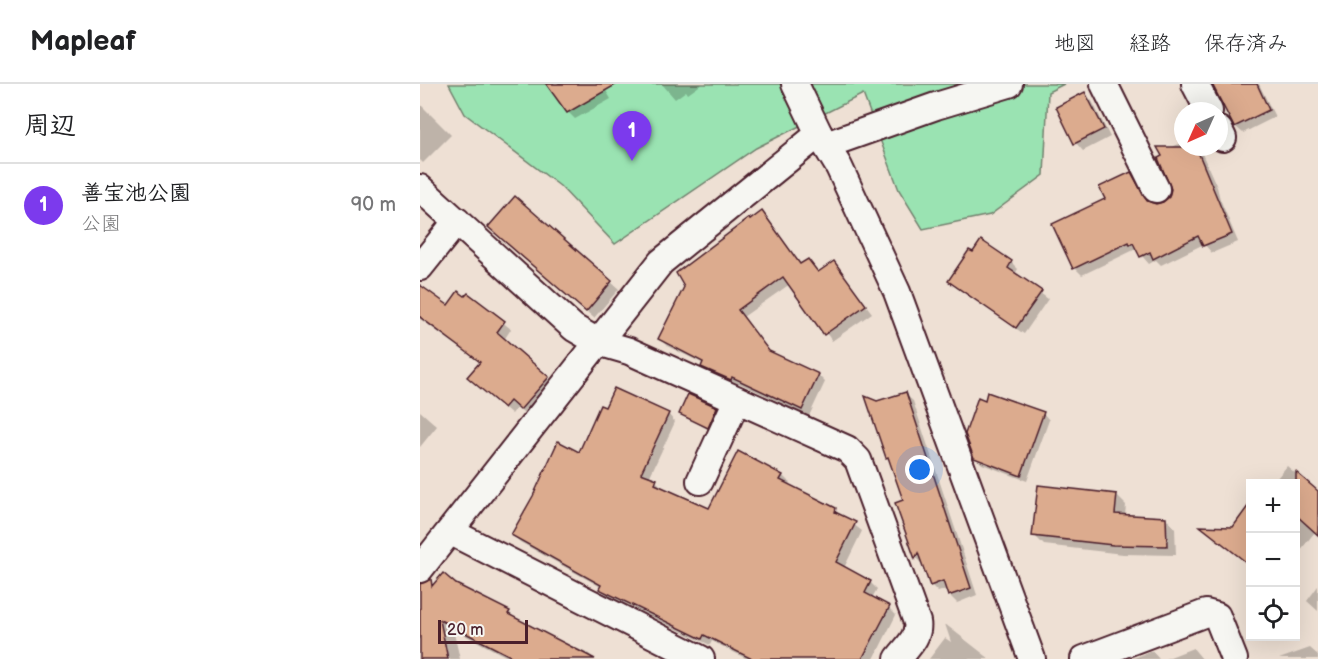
<!DOCTYPE html>
<html lang="ja">
<head>
<meta charset="utf-8">
<style>
  :root { --surface:#fff; --page:#f2f2f2; --text:#202124; --muted:#757577; --line:#e0e0e0; --accent:#7c3aed }
  body { margin:0; font-family:"Balsamiq Sans","Klee One",sans-serif; background:var(--page); color:var(--text) }
  .controls { position:absolute; right:18px; bottom:18px; display:grid; overflow:hidden; border-radius:0px; box-shadow:0 6px 24px #0002 }
  .controls button { width:54px; height:54px; display:grid; place-items:center; padding:0; border:0; border-bottom:2px solid var(--line); background:var(--surface); color:var(--text); font:30px sans-serif }
  .compass { position:absolute; left:754px; top:18px; width:54px; height:54px; border-radius:50%; background:var(--surface); box-shadow:0 6px 24px #0002; rotate:225deg }
  .scale { position:absolute; left:18px; bottom:15px; width:90px; box-sizing:border-box; padding-left:6px; border:3px solid #4a1f2b; border-top:0; font-size:16px; line-height:21px; white-space:nowrap; color:#4a1f2b; -webkit-text-stroke:4px #f6f6f2; paint-order:stroke }
  .you { position:absolute; left:500px; top:386px; width:21px; height:21px; margin:-15px; border:4px solid #fff; border-radius:50%; background:#1a73e8; box-shadow:0 0 0 9px #1a73e833 }
  .badge { display:grid; place-items:center; width:39px; height:39px; border-radius:50%; background:var(--accent); color:#fff; font-size:20px; font-weight:700 }
  .pin { position:absolute; translate:-50% -50px; filter:drop-shadow(0 2px 3px #0008) }
  .pin::after { content:''; position:absolute; top:32px; width:21px; height:18px; background:inherit; clip-path:polygon(0 0,100% 0,50% 100%) }
  .list { margin:0; padding:0; list-style:none }
  h2 { display:flex; justify-content:space-between; align-items:center; height:78px; margin:0; padding:0 24px; font-size:26px }
  h2 small { font-size:20px; font-weight:400; color:var(--muted) }
  .list li { display:grid; grid-template-columns:39px 1fr auto; gap:18px; align-items:center; box-sizing:border-box; height:84px; padding:0 24px; border-top:2px solid var(--line) }
  .list b { display:block; font-size:22px; white-space:nowrap }
  .list p { margin:0; font-size:20px; white-space:nowrap; color:var(--muted) }
  .list em { font-size:20px; font-style:normal; color:var(--muted) }
  .icon { flex:none; width:33px; height:33px; fill:none; stroke:currentColor; stroke-width:2; stroke-linecap:round; stroke-linejoin:round }
  .map { position:relative; flex:none; width:898px; height:575px; overflow:hidden }
  header { display:flex; align-items:center; gap:36px; box-sizing:border-box; height:84px; padding:0 30px; background:var(--surface); border-bottom:2px solid var(--line) }
  header strong { font-size:28px }
  nav { display:flex; gap:33px; margin-inline-start:auto; font-size:21px }
  main { display:flex }
  aside { flex:1; background:var(--surface) }
  .map>svg:first-child { display:block }
  .green { fill:#9ae3b2; stroke:#72816e; stroke-width:1.5 }
  .shadow { fill:#0003 }
  .building { fill:#dcab8e; stroke:#4a1f2b; stroke-width:1.5 }
  .lines { fill:none; stroke-linecap:round; stroke-linejoin:round }
  .minor-casing { stroke:#4a1f2b; stroke-width:30 }
  .minor { stroke:#f6f6f2; stroke-width:26 }
</style>
</head>
<body>
<header>
<strong>Mapleaf</strong>
<nav><a>地図</a><a>経路</a><a>保存済み</a></nav>
</header>
<main>
<aside>
<h2>周辺<small></small></h2>
<ul class="list">
<li><span class="badge">1</span><div><b>善宝池公園</b><p>公園</p></div><em>90 m</em></li>
</ul>
</aside>
<div class="map">
<svg width="898" height="575" viewBox="0 0 898 575">
  <rect width="100%" height="100%" fill="#eee0d4"/>
  <filter id="ink" filterUnits="userSpaceOnUse"><feTurbulence type="fractalNoise" baseFrequency=".0167" numOctaves="2"/><feDisplacementMap in="SourceGraphic" scale="12" xChannelSelector="R" yChannelSelector="G"/><feConvolveMatrix kernelMatrix="1 2 1 2 8 2 1 2 1" color-interpolation-filters="sRGB"/></filter>
  <g filter="url(#ink)">
    <path class="green" d="M29,0H644L628,8L624,91L570,131L503,145L479,106L443,10L336,64L195,160L140,102L45,30Z"/>
    <g class="shadow">
      <path d="M131,0H182L191,15L155,35L148,28Z"/>
      <path d="M242,0H282L268,10L266,7L255,15Z"/>
      <path d="M794,0H839L855,33L823,49L815,42Z"/>
      <path d="M665,10L672,17L690,53L663,67L656,59L638,24Z"/>
      <path d="M0,20L31,51L3,79L0,76Z"/>
      <path d="M763,58V63H779L797,103L800,115L818,158L792,169L784,160L741,181L736,176L729,180L716,165L662,191L655,184L687,116L710,89L718,97L731,120L736,121L744,119L750,114L753,105L741,68Z"/>
      <path d="M95,114L199,205L174,234L78,151Z"/>
      <path d="M342,129L381,181L388,177L399,189L414,179L452,229L412,257L370,200L323,233L351,269L398,291L405,298L389,332L319,299L318,302L290,290L283,283L284,280L247,262L240,255L330,138Z"/>
      <path d="M591,178L598,185L595,190L628,215L604,250L537,204L530,197Z"/>
      <path d="M0,203L29,223L48,211L91,245L84,256L135,301L108,332L97,323L92,330L56,300L61,279L0,235Z"/>
      <path d="M485,310L493,317L557,511L537,519L529,511L527,505L518,508L511,501L503,481L496,474L477,420L485,417L471,377L467,373L457,319Z"/>
      <path d="M296,324L300,328L291,347L261,330Z"/>
      <path d="M0,327L17,342L0,363Z"/>
      <path d="M623,329L629,336L607,397L562,380L555,373Z"/>
      <path d="M248,330L255,338L229,394L236,397L243,404L290,426L319,369L363,392L370,399L368,402L415,426L442,447L424,484L450,498L457,505L452,514L469,524L476,531L454,575H327L292,557L290,561L188,512L181,505V503L100,458L93,451L159,370Z"/>
      <path d="M867,382L898,409V444L876,472V400H852Z"/>
      <path d="M697,412L706,421L705,432L746,434L755,444L756,471L703,470L624,461L614,451Z"/>
      <path d="M35,501L89,528L97,536L144,560L145,559L169,570L174,575H91L33,545L40,575H0V520Z"/>
      <path d="M898,502V527L887,517Z"/>
      <path d="M525,540L570,575H509L525,554L531,558Z"/>
      <path d="M773,564L782,575H745Z"/>
      <path d="M890,564L898,571V575H859Z"/>
      <path d="M732,567L739,575H711Z"/>
    </g>
    <g class="building">
      <path d="M126,0H197L147,29Z"/>
      <path d="M792,0H837L849,26L814,43Z"/>
      <path d="M665,8L684,45L654,60L636,23Z"/>
      <path d="M737,63H776L812,150L783,162L778,152L733,175L730,168L720,173L713,159L710,161L709,158L653,185L632,140L685,115L679,103L711,88L727,117L736,120L743,118L749,113L751,105L738,74L742,72Z"/>
      <path d="M95,112L192,197L166,228L68,143Z"/>
      <path d="M342,127L380,180L388,175L398,188L414,177L446,221L404,251L363,193L318,226L349,267L399,290L382,326L312,293L311,296L281,283L283,278L238,255L264,203L256,189L329,134L330,136Z"/>
      <path d="M561,156L592,177L588,184L622,207L596,244L528,197L549,166L553,168Z"/>
      <path d="M0,201L28,221L38,207L45,212L48,209L85,237L77,248L129,293L100,326L90,317L84,324L47,293L60,278L0,233Z"/>
      <path d="M194,304L249,329L221,389L237,395L235,400L289,424L318,367L363,391L360,396L416,424L415,428L436,438L416,478L451,497L445,509L470,522L442,575H332L284,551L282,555L179,505L181,501L91,451L113,412L138,357L159,368L180,321L185,323Z"/>
      <path d="M486,308L551,504L528,512L523,497L510,502L498,469L495,475L475,419L483,416L468,373L466,374L445,312L457,317Z"/>
      <path d="M567,308L624,328L601,392L554,374L545,350L558,313L565,316Z"/>
      <path d="M268,310L297,323L288,344L259,330Z"/>
      <path d="M876,388L898,407V451L876,431Z"/>
      <path d="M618,401L697,410L695,430L746,433L747,462L693,461L612,452Z"/>
      <path d="M831,418V482L780,442L813,443Z"/>
      <path d="M23,489L36,500L90,527L88,530L175,575H96L20,536L28,575H0V500L11,495L12,502Z"/>
    </g>
    <g class="lines">
      <defs>
        <g id="minor">
          <path d="M375,0L399,50L419,83L477,208L612,575"/>
          <path d="M684,0L736,105"/>
          <path d="M775,0L789,27"/>
          <path d="M799,46L803,54"/>
          <path d="M406,61L516,22L589,0"/>
          <path d="M0,104L154,244L178,258L209,267L427,365L438,376L497,538C500,553 486,564 478,575"/>
          <path d="M0,183L37,137"/>
          <path d="M280,397L317,316"/>
          <path d="M31,448L281,575"/>
          <path d="M0,485L241,178L399,50"/>
          <path d="M664,575L786,529L797,532L814,575"/>
        </g>
      </defs>
      <use href="#minor" class="minor-casing"/>
      <use href="#minor" class="minor"/>
    </g>
  </g>
</svg>
<div class="controls">
<button>+</button>
<button>−</button>
<button><svg class="icon" aria-label="locate" viewBox="0 0 24 24"><circle cx="12" cy="12" r="6"/><path d="M12 2v4M12 18v4M2 12h4M18 12h4"/></svg></button>
</div>
<svg class="compass" viewBox="-18 -18 36 36"><path d="M0-13l5 13h-10z" fill="#e53935"/><path d="M0 13l5-13h-10z" fill="#757577"/></svg>
<div class="scale">20 m</div>
<div class="you"></div>
<div class="pin badge" style="left:212px;top:77px">1</div>
</div>
</main>
</body>
</html>
